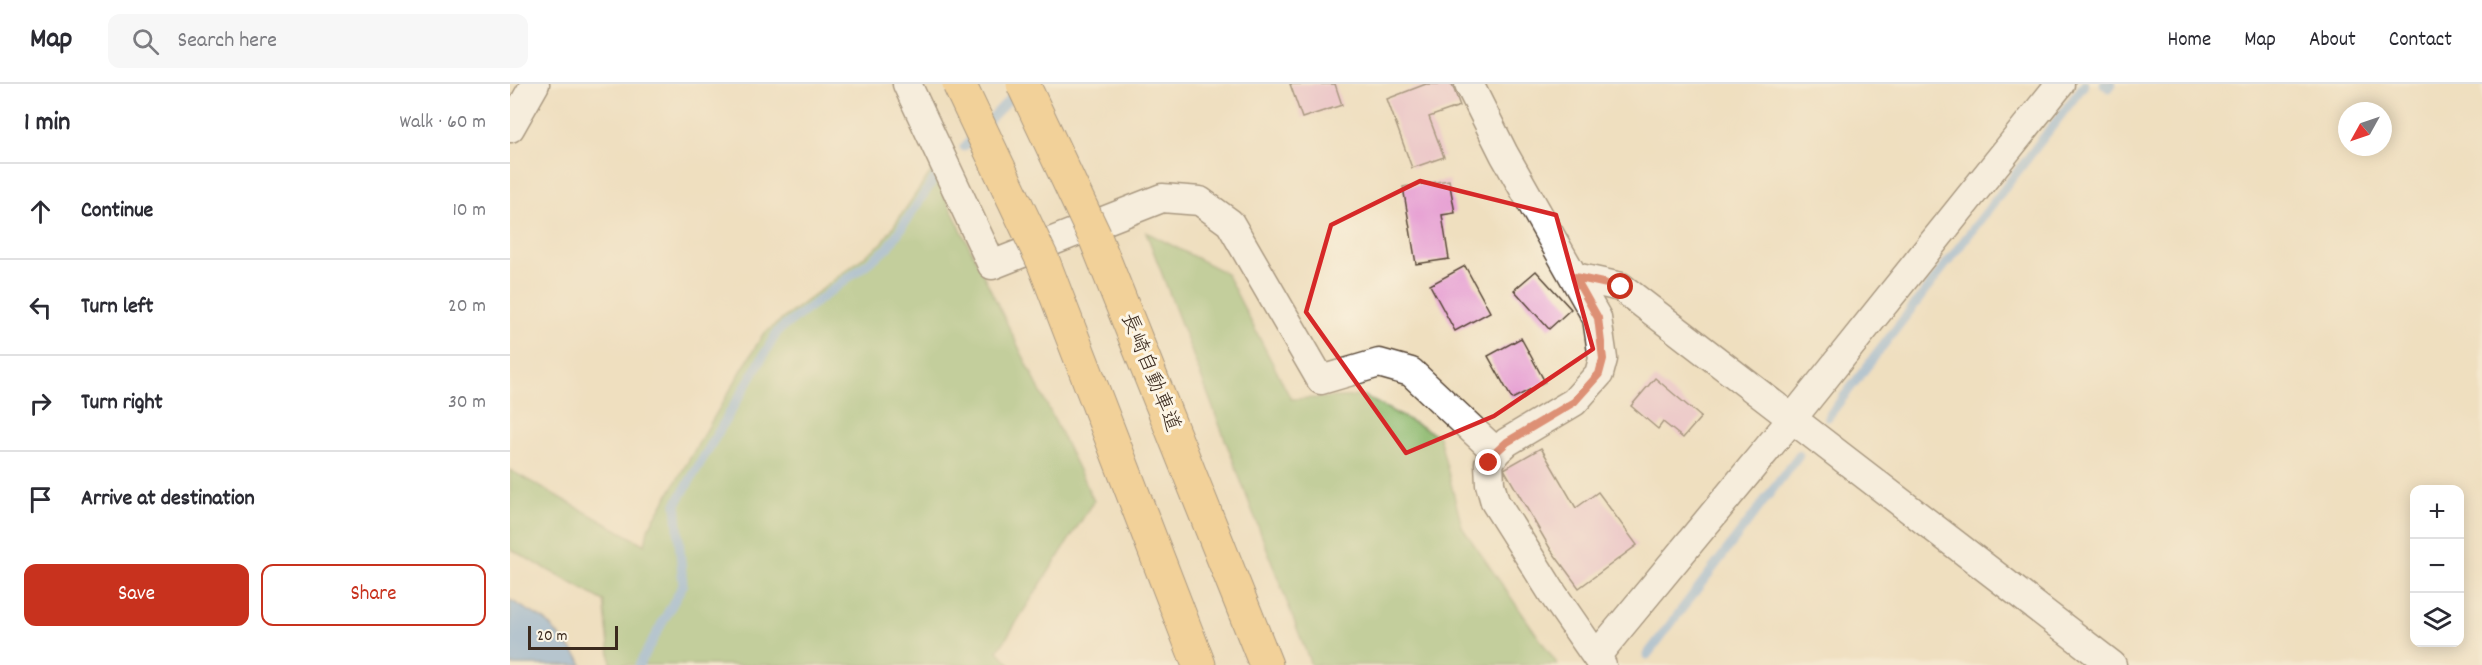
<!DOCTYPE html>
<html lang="en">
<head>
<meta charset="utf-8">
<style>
  :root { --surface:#fff; --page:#f7f7f7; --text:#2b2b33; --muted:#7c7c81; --line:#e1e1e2; --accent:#c8321e }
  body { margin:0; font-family:Dekko,"Klee One",sans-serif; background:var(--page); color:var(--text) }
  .controls { position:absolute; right:18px; bottom:18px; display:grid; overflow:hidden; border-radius:12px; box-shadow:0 3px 15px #0003 }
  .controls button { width:54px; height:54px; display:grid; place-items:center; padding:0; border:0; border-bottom:2px solid var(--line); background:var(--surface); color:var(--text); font:30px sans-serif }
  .compass { position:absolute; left:1828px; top:18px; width:54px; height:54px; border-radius:50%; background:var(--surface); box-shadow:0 3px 15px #0003; rotate:230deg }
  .scale { position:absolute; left:18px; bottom:15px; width:90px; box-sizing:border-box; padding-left:6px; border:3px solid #3b2a1e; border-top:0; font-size:16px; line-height:21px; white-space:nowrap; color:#3b2a1e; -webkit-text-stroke:4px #fcf5e5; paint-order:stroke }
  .stop { position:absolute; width:18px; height:18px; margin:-14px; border:4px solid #c8321e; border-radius:50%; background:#fff }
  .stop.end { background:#c8321e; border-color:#fff; box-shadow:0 2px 6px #0008 }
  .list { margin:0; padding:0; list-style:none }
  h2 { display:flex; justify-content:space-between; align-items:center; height:78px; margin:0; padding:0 24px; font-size:26px }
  h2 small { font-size:20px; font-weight:400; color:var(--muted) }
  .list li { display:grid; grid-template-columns:39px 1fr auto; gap:18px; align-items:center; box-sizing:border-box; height:96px; padding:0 24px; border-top:2px solid var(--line) }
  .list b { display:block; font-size:22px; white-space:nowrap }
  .list em { font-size:20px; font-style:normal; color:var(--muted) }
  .actions { display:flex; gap:12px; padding:18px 24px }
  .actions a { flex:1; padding:14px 0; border:2px solid var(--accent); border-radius:12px; text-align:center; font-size:21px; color:var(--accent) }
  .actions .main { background:var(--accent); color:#fff }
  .icon { flex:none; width:33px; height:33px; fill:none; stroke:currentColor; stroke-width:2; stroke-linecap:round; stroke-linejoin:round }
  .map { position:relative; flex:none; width:1972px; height:581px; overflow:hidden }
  header { display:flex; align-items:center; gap:36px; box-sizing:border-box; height:84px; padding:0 30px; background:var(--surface); border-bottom:2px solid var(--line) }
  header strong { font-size:28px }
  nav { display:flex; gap:33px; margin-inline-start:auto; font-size:21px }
  .search { width:420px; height:54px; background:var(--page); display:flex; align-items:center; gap:15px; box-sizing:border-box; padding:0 21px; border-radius:12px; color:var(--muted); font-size:22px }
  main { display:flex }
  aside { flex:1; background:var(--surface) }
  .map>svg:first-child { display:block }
  .forest { fill:#8eba71; stroke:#647248; stroke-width:1.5 }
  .water { fill:#72a7df; stroke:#56687e; stroke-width:1.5 }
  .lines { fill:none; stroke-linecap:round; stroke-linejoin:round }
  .stream { stroke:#72a7df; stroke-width:9 }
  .building { fill:#e7a3d4 }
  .street-casing { stroke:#564536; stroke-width:31 }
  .highway-casing { stroke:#564536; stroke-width:35 }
  .street { stroke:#fff; stroke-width:28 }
  .highway { stroke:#f6c06b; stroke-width:33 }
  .highway-bridge-casing { stroke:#564536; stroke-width:35; stroke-linecap:butt }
  .highway-bridge { stroke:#f6c06b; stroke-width:33 }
  .route { stroke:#c8321e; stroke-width:8 }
  .marked { fill:none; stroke:#d62828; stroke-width:4.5; stroke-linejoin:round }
  .labels { text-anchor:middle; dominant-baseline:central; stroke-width:6; stroke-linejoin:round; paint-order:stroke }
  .street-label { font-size:21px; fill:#3b2a1e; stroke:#fcf5e5 }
</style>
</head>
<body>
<header>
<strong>Map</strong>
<div class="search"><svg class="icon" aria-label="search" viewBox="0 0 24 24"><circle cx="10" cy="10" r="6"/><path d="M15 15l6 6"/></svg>Search here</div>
<nav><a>Home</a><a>Map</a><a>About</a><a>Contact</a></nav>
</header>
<main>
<aside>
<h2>1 min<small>Walk · 60 m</small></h2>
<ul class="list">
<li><svg class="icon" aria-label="ahead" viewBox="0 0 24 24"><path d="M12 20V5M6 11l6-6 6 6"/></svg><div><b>Continue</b></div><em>10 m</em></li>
<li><svg class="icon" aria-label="left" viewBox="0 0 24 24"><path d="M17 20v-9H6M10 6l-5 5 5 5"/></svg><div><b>Turn left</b></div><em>20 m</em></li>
<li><svg class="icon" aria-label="right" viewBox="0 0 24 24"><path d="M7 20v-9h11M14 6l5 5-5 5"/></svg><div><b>Turn right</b></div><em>30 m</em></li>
<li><svg class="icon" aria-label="arrive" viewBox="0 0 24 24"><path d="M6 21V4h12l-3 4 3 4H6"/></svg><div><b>Arrive at destination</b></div></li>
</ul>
<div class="actions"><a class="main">Save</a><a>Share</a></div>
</aside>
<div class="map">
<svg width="1972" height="581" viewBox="0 0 1972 581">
  <rect width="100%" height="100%" fill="#fcf5e5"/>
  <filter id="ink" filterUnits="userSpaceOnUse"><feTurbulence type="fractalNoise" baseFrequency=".0167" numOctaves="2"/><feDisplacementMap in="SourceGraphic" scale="12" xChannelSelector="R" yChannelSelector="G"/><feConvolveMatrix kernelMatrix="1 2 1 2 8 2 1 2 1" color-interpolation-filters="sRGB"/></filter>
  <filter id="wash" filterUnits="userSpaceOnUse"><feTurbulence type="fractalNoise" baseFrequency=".008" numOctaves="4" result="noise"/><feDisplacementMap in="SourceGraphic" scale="24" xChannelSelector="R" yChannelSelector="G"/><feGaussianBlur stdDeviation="1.35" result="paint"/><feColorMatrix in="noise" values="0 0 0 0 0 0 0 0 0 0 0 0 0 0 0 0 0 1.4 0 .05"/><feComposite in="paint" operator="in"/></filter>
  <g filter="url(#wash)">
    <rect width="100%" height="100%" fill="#efdfbf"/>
    <g class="forest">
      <path d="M422,86L584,417L488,567L501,581H101L94,517L0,465V386L135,461L138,445L253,250L372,159Z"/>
      <path d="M636,148L716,189L781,315L854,312L929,352L952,443L1048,581H801Z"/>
    </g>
    <path class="water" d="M0,516L35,536L69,574L72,581H0Z"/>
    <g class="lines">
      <g class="stream">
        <path d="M1594,0L1599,4L1602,0"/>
        <path d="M454,63L508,6"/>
        <path d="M1318,333L1575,0"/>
        <path d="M1137,571L1289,371"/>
        <path d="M129,581L173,501L166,420L268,247L378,164L426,92"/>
      </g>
    </g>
    <g id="blocks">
      <g class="building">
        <path d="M780,0H825L832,21L792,34Z"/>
        <path d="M916,0H942L950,22L919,33L934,73L902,84L877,15Z"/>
        <path d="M939,96L945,129L932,131L939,175L906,180L893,103Z"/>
        <path d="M955,182L980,228L945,247L920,201Z"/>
        <path d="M1026,187L1061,225L1039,245L1004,206Z"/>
        <path d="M1011,254L1035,298L1002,315L978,272Z"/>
        <path d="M1145,294L1191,333L1173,354L1153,338L1148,345L1121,322Z"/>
        <path d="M1031,364L1066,424L1088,408L1127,461L1069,504L1041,466L994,385Z"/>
      </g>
    </g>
  </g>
  <g filter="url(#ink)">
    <use href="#blocks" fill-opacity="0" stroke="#564536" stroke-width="1.5"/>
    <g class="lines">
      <defs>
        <g id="street">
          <path d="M397,0L482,181L652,114L690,117L720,139L811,296L869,279L901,288L986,368"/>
          <path d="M959,0L994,70L1087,234L1093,275L1089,290L1064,318L997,358L986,368L979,379L980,400L985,418L1043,510L1092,581"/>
          <path d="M0,44L25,0"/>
          <path d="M1065,193L1111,203L1602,581"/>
          <path d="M1087,571L1281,336L1550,0"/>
        </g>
        <g id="highway">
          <path d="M585,153L756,581"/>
          <path d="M533,177L689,581"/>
        </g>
      </defs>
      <use href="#street" class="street-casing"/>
      <use href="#highway" class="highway-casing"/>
      <use href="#street" class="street"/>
      <use href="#highway" class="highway"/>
      <defs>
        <g id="highway-bridge">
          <path d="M449,0L533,177"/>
          <path d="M513,0L585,153"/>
        </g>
      </defs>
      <use href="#highway-bridge" class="highway-bridge-casing"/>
      <use href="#highway-bridge" class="highway-bridge"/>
    </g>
  </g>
  <g class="lines" filter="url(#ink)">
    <path class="route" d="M979,379L986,368L997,358L1064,318L1089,290L1093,275L1088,234L1065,193L1111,203"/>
  </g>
  <path d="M0 0H1972V581H0ZM910,97L1046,131L1083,265L984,332L896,369L796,228L821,141Z" fill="#efdfbf" fill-opacity=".55" fill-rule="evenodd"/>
  <path class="marked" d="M910,97L1046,131L1083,265L984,332L896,369L796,228L821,141Z"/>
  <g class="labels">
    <g class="street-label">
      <text transform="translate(639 289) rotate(68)">長崎自動車道</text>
    </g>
  </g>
</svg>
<div class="controls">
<button>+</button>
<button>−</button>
<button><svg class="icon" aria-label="layers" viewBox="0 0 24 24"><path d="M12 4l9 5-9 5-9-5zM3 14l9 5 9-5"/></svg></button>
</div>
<svg class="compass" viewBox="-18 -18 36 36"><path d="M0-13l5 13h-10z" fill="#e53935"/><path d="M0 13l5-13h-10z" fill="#7c7c81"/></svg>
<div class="scale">20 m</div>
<div class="stop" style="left:1111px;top:203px"></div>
<div class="stop end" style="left:979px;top:379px"></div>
</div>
</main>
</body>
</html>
